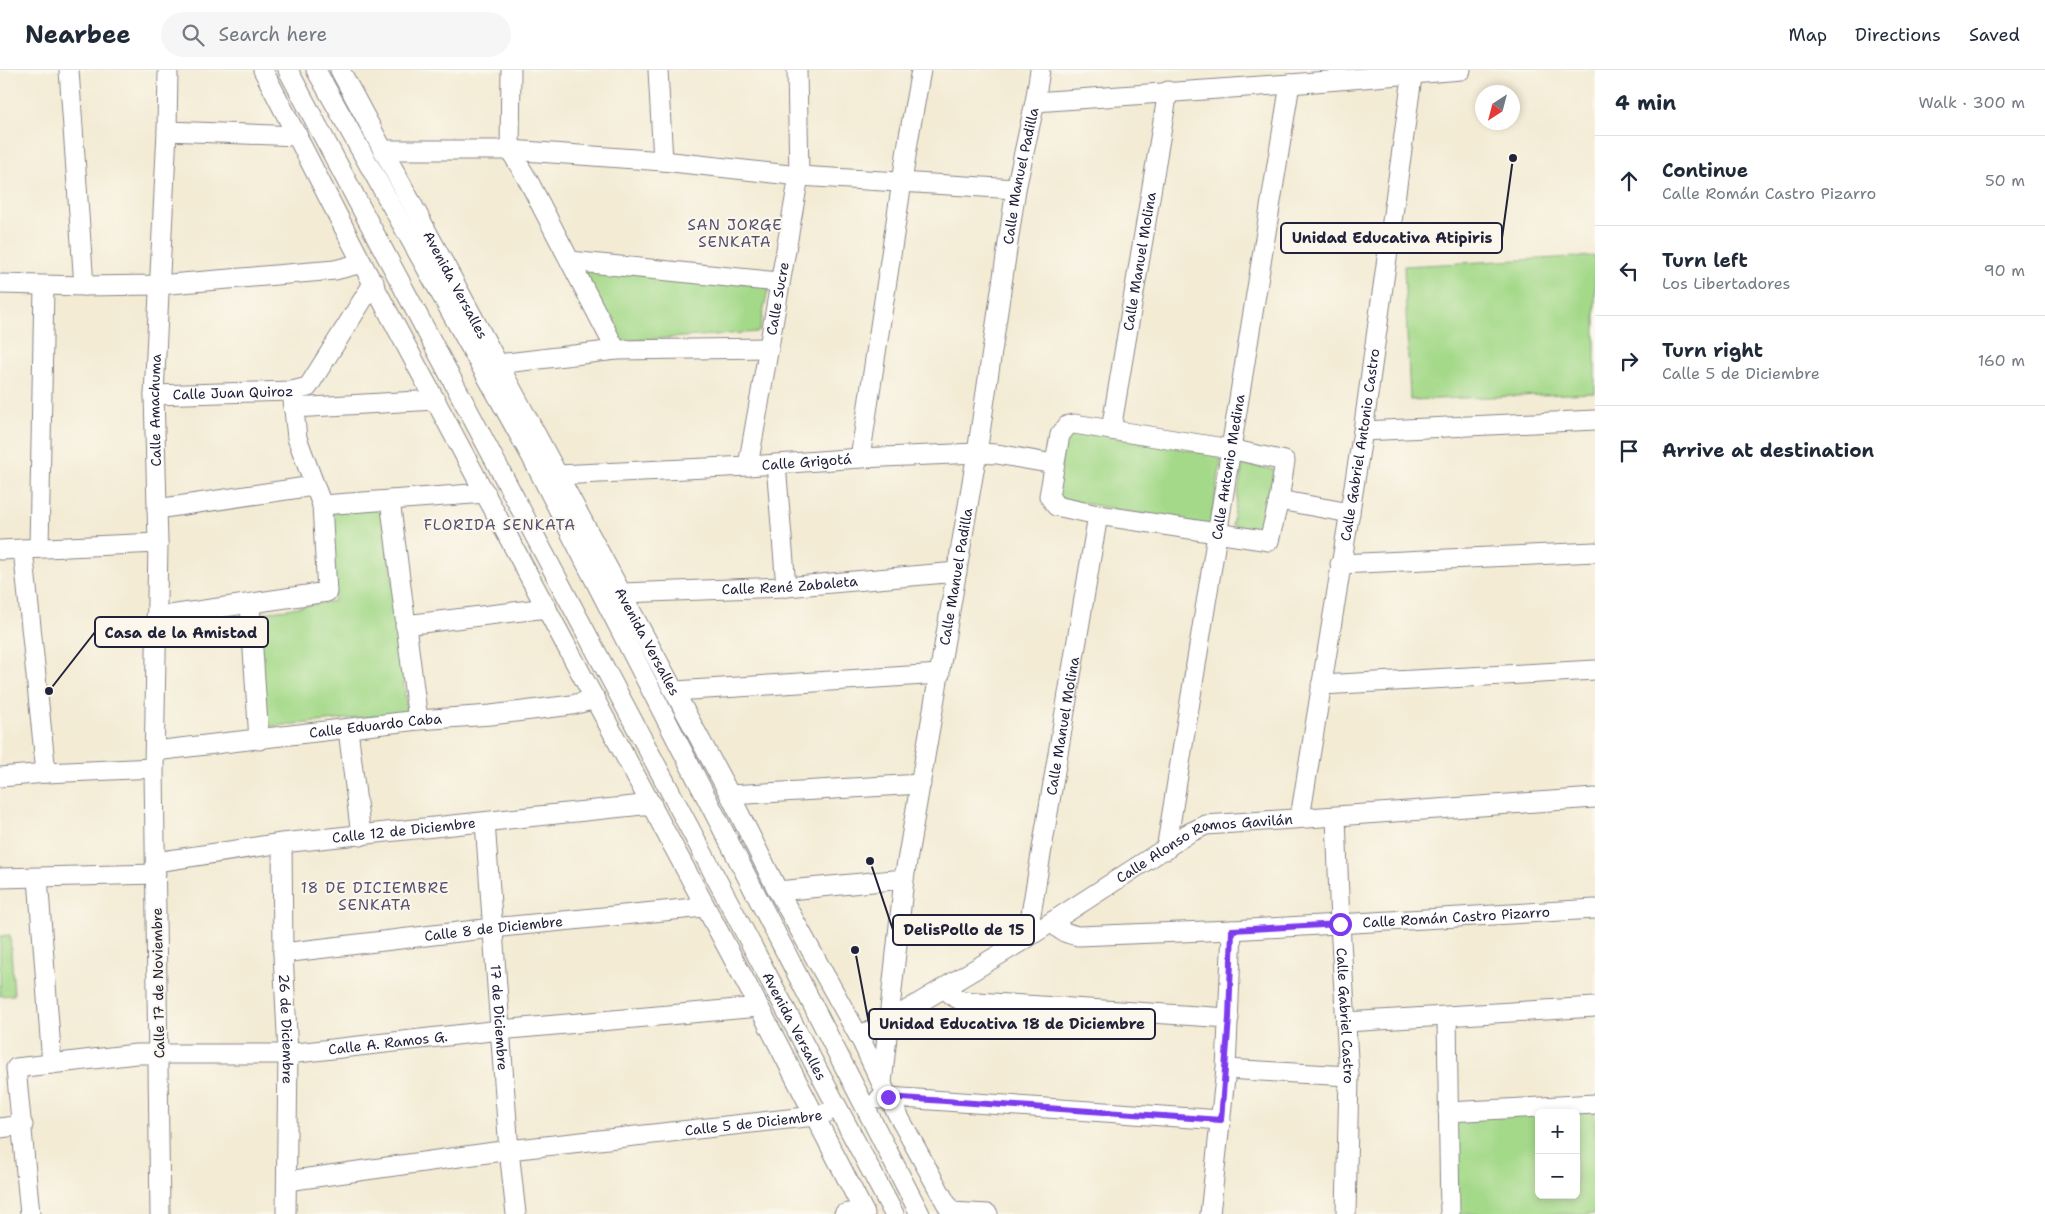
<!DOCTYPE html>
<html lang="en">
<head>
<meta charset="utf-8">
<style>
  :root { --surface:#fff; --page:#f6f6f7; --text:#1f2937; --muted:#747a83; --line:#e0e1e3 }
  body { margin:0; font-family:"Shantell Sans",sans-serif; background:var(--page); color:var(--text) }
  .controls { position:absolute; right:15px; bottom:15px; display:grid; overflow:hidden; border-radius:8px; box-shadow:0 2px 8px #0003 }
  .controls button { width:45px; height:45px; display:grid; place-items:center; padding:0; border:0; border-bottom:1px solid var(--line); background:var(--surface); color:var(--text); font:25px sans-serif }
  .compass { position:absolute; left:1475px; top:15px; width:45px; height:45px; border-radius:50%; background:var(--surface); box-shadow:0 2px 8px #0003; rotate:216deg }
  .stop { position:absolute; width:15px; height:15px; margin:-11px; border:4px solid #7c3aed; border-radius:50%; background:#fff }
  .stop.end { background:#7c3aed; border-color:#fff; box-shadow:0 1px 5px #0008 }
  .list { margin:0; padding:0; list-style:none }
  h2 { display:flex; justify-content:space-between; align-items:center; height:65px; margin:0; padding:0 20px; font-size:21px }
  h2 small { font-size:16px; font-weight:400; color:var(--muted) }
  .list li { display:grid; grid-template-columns:32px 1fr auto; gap:15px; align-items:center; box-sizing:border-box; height:90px; padding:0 20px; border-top:1px solid var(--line) }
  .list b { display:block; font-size:19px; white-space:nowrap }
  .list p { margin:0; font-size:16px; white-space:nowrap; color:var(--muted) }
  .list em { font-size:16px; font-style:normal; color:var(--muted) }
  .icon { flex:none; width:28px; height:28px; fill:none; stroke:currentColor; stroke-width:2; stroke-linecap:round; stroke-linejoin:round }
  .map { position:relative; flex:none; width:1595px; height:1144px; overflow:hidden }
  header { display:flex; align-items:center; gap:30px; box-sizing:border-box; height:70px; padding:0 25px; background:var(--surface); border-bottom:1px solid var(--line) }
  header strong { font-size:24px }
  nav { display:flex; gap:28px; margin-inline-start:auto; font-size:18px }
  .search { width:350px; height:45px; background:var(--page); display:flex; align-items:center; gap:12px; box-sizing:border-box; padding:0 18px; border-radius:28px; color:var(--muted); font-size:19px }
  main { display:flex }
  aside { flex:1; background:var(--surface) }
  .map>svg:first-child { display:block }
  .green { fill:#a4d989; stroke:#637e62; fill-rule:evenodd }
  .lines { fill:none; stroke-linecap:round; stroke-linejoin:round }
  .minor-casing { stroke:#8a8688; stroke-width:21 }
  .minor { stroke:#fff; stroke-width:19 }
  .route { stroke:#7c3aed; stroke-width:6 }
  .labels { text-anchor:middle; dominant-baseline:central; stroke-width:4; stroke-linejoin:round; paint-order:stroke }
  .street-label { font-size:14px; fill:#22223b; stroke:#fbf7ec }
  .neighbourhood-label { font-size:15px; letter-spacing:1px; fill:#544f71; stroke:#fbf7ec }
  .leader { fill:none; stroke:#22223b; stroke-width:2 }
  .callout-dot { fill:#22223b; stroke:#fbf7ec; stroke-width:2 }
  .callout { fill:#fbf7ec; stroke:#22223b; stroke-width:2 }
  .callout-label { font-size:15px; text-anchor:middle; font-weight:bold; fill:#22223b }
</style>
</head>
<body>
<header>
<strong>Nearbee</strong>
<div class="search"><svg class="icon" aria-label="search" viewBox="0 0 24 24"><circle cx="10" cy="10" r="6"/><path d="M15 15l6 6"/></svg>Search here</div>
<nav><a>Map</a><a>Directions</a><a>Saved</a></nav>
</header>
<main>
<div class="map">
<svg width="1595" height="1144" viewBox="0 0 1595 1144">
  <rect width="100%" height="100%" fill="#fbf7ec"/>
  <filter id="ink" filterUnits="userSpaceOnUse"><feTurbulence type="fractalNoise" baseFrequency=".02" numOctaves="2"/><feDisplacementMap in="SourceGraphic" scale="10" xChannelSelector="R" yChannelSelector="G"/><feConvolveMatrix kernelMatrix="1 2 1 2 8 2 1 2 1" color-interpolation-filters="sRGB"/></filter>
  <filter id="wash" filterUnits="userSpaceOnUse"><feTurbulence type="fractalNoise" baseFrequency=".0096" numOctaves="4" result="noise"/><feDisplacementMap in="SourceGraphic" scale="20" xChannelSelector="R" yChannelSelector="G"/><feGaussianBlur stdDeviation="1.12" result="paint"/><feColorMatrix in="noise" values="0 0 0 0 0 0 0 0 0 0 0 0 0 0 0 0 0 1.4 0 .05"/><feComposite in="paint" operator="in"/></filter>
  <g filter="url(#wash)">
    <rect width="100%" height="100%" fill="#f3ebd4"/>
    <g class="green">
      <path d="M1595,186V323L1410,330L1404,196Z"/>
      <path d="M583,199L769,215L759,262L621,271Z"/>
      <path d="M1072,360L1222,386L1210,457L1057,428L1064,370Z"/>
      <path d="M1243,394L1282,401L1271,462L1232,455Z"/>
      <path d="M385,438L407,643L266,657L257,544L334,531L331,442Z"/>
      <path d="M10,865L14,925L0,926V866Z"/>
      <path d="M1595,1038V1144H1457L1454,1048ZM1539,1043H1576V1125H1539Z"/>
    </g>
  </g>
  <g filter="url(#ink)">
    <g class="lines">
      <defs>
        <g id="minor">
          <path d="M69,0L84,216"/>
          <path d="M263,0L362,193L759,937L865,1144"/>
          <path id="s1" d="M288,0L894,1144"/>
          <path d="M316,0L531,386L920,1144"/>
          <path id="s2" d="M340,0L730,725L778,821L862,972L888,1027L952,1144"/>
          <path d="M658,0L663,91"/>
          <path d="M1035,32L1290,14L1461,0"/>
          <path d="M167,61L298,66"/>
          <path d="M383,80H510L663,91L799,106L1016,119"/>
          <path d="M510,80L529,112L616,280"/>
          <path d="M510,80L511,0"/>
          <path d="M570,191L779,212"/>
          <path d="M0,214L84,216L158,215L335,200L362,193"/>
          <path d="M498,294L616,280L769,278"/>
          <path id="s3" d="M154,325L292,321L308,317L374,212"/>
          <path d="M293,338L436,330"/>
          <path d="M1074,354L1230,379L1285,391L1279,430L1269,471L1098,445L1056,436L1049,426L1060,365L1068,355Z"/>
          <path id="s4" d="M1111,360L1168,21"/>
          <path d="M1363,361L1595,350"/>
          <path d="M860,388L909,66L921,0"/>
          <path d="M776,394L786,517"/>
          <path id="s5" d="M748,396L799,106L797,0"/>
          <path id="s6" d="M558,405L748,396L860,388L977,383L997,384L1054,394"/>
          <path d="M390,430L418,650"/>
          <path d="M1279,430L1350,443"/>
          <path d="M322,435L486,423"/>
          <path d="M157,439L313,416"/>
          <path d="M39,478L44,216"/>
          <path d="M23,479L46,703"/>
          <path d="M0,480L158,473"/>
          <path d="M1340,494L1595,482"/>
          <path id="s7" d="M622,523L786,517L957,502"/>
          <path d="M250,535L259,670"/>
          <path d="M156,547L327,522L322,435L297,368L292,321"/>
          <path d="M405,555L547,538"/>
          <path d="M1321,615L1595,600"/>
          <path d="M675,621L940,604"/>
          <path d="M348,659L361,766"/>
          <path id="s8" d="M155,681L418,650L491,645L572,635L596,629"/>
          <path d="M0,707L46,703L154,698"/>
          <path d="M730,725L921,714"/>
          <path id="s9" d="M1336,747L1340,854L1349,1006L1346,1144"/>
          <path id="s10" d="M1300,748L1363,361L1413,0"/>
          <path id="s11" d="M485,752L509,1080L516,1144"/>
          <path id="s12" d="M282,773L283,883L288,984L286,1144"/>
          <path id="s13" d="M1166,780L1290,14"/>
          <path id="s14" d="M156,792L282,773L652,734"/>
          <path d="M0,808L156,804"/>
          <path d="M38,808L52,994"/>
          <path d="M778,821L904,809"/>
          <path id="s15" d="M1053,851C1059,862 1066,863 1078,866L1232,860L1595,839"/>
          <path id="s16" d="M1027,868L1098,445"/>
          <path id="s17" d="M283,883L492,858L704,837"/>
          <path d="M944,918L953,926L962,931L1229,948"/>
          <path d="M1447,947L1450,1144"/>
          <path d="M1346,952L1595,937"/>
          <path id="s18" d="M859,966L889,951L1027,868L1189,763L1206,755L1595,728"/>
          <path d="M1226,999L1349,1006"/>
          <path id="s19" d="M882,1013L904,809L977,383L1016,119L1035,32L1040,0"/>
          <path d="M879,1029L888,1027L1221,1050"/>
          <path d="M1448,1042L1595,1034"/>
          <path d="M0,1058L23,1055"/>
          <path id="s20" d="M287,1111L509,1080L815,1046L826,1043"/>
          <path d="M951,1142L988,1144"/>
          <path id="s21" d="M30,1144L16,998L136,984H288L500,960L759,937"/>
          <path id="s22" d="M160,1144L154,698L158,473L154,325L167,61L168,0"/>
          <path d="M844,1144L863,1141"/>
          <path d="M1210,1144L1226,999L1232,860"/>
        </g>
      </defs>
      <use href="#minor" class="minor-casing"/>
      <use href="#minor" class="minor"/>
    </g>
  </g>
  <g class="lines" filter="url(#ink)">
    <path class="route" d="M888,1027L1221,1050L1229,948L1232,860L1340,854"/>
  </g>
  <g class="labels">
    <g class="street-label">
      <text stroke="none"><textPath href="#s19" startOffset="918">Calle Manuel Padilla</textPath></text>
      <text stroke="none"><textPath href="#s4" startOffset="171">Calle Manuel Molina</textPath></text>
      <text stroke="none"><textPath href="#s2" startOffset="244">Avenida Versalles</textPath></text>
      <text stroke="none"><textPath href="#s5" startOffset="170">Calle Sucre</textPath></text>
      <text stroke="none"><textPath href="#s3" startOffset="79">Calle Juan Quiroz</textPath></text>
      <text stroke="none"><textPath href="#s22" startOffset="804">Calle Amachuma</textPath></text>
      <text stroke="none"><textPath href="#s10" startOffset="378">Calle Gabriel Antonio Castro</textPath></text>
      <text stroke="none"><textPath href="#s6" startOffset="249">Calle Grigotá</textPath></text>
      <text stroke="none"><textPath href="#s13" startOffset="388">Calle Antonio Medina</textPath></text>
      <text stroke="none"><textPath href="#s19" startOffset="512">Calle Manuel Padilla</textPath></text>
      <text stroke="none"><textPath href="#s7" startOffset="168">Calle René Zabaleta</textPath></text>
      <text stroke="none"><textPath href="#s2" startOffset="649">Avenida Versalles</textPath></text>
      <text stroke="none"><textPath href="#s8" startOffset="222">Calle Eduardo Caba</textPath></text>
      <text stroke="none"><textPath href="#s16" startOffset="215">Calle Manuel Molina</textPath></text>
      <text stroke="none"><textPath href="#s14" startOffset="250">Calle 12 de Diciembre</textPath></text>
      <text stroke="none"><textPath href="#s18" startOffset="398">Calle Alonso Ramos Gavilán</textPath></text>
      <text stroke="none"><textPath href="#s15" startOffset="409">Calle Román Castro Pizarro</textPath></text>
      <text stroke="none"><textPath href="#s17" startOffset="212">Calle 8 de Diciembre</textPath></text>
      <text transform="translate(158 913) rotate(-91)">Calle 17 de Noviembre</text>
      <text stroke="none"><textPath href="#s9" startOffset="199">Calle Gabriel Castro</textPath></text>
      <text stroke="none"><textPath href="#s11" startOffset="196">17 de Diciembre</textPath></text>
      <text stroke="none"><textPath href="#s1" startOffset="1082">Avenida Versalles</textPath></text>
      <text stroke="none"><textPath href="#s12" startOffset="186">26 de Diciembre</textPath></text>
      <text stroke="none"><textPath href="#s21" startOffset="520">Calle A. Ramos G.</textPath></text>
      <text stroke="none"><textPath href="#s20" startOffset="470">Calle 5 de Diciembre</textPath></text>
    </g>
    <g class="neighbourhood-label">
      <text x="735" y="155">SAN JORGE<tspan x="735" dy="17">SENKATA</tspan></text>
      <text x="500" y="455">FLORIDA SENKATA</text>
      <text x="375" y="818">18 DE DICIEMBRE<tspan x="375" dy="17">SENKATA</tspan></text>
    </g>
  </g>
  <path class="leader" d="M1513 88L1502 168M49 621L95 562M870 791L893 860M855 880L869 954"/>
  <g class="callout-dot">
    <circle cx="1513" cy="88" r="5"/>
    <circle cx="49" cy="621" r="5"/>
    <circle cx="870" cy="791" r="5"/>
    <circle cx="855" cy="880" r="5"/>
  </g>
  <g class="callout">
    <rect x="1281" y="153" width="221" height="30" rx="5"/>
    <rect x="95" y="547" width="173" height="30" rx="5"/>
    <rect x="893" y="845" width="141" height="30" rx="5"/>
    <rect x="869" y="939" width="286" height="30" rx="5"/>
  </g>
  <g class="callout-label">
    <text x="1392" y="173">Unidad Educativa Atipiris</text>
    <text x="181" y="568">Casa de la Amistad</text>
    <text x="964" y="865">DelisPollo de 15</text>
    <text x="1012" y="959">Unidad Educativa 18 de Diciembre</text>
  </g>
</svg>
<div class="controls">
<button>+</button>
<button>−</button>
</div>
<svg class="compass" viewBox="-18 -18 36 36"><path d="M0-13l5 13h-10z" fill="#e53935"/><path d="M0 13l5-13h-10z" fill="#747a83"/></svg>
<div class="stop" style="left:1340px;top:854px"></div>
<div class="stop end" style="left:888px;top:1027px"></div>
</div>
<aside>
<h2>4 min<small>Walk · 300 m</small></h2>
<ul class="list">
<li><svg class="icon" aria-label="ahead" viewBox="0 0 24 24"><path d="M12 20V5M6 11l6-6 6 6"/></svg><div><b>Continue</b><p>Calle Román Castro Pizarro</p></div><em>50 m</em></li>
<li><svg class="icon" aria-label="left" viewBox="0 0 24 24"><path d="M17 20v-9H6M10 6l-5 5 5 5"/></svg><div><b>Turn left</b><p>Los Libertadores</p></div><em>90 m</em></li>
<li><svg class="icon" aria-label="right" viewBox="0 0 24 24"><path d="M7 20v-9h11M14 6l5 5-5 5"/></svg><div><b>Turn right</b><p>Calle 5 de Diciembre</p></div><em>160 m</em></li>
<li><svg class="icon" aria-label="arrive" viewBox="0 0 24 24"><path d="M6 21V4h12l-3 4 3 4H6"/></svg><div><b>Arrive at destination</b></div></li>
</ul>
</aside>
</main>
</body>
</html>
